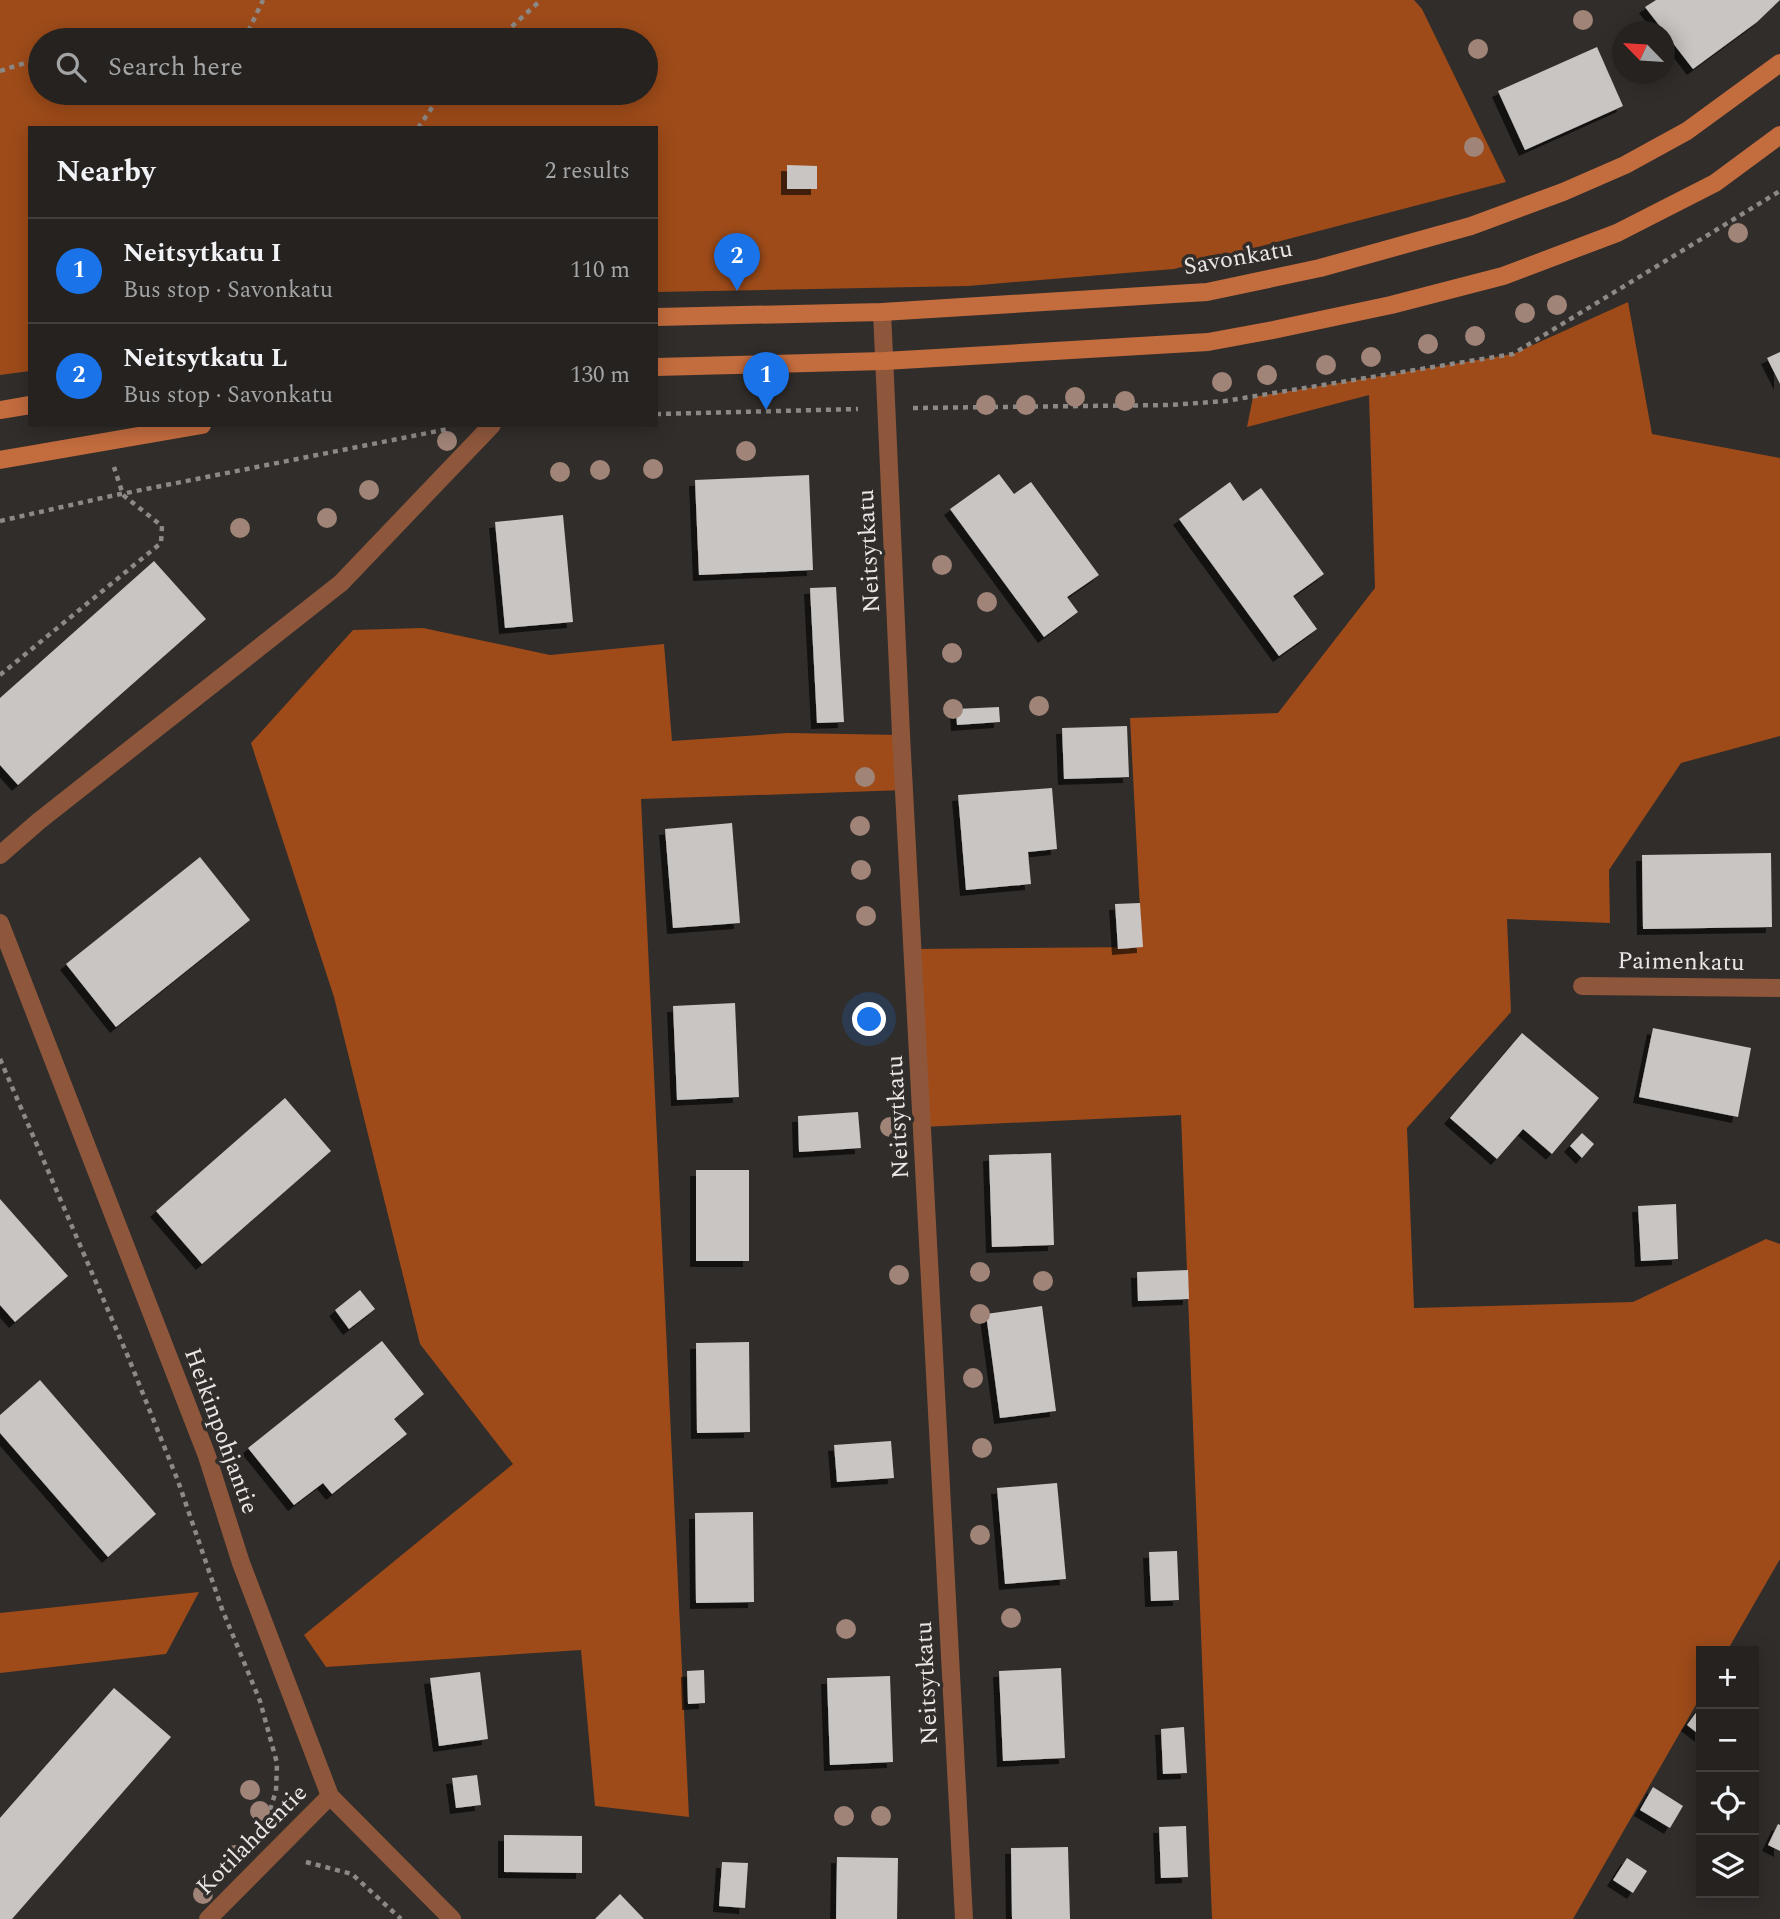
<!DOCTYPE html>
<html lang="en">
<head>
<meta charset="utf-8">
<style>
  :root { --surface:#252220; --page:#312f2d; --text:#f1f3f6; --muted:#a3a4a5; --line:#423f3e; --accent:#1a73e8 }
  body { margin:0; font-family:Spectral,serif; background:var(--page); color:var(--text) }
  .controls { position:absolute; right:21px; bottom:21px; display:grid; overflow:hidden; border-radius:0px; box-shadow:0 4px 18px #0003 }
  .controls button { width:63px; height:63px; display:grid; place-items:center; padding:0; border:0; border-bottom:2px solid var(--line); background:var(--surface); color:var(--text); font:35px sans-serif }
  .compass { position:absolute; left:1612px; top:21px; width:63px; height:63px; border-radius:50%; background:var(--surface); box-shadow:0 4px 18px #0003; rotate:295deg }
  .you { position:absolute; left:870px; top:1020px; width:24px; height:24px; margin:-18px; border:5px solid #fff; border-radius:50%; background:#1a73e8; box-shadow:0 0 0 10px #1a73e833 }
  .badge { display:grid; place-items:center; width:46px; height:46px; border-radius:50%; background:var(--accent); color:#fff; font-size:23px; font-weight:700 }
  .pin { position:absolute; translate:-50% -58px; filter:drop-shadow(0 2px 4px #0008) }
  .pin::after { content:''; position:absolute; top:37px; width:24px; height:21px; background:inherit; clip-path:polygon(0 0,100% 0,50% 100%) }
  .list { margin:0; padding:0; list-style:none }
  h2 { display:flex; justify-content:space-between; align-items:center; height:91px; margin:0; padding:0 28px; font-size:30px }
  h2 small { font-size:23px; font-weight:400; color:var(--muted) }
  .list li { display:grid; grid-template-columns:46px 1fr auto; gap:21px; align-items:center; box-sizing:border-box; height:105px; padding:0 28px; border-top:2px solid var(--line) }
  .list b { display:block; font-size:26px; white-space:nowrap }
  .list p { margin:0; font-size:23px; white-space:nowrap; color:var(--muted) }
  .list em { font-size:23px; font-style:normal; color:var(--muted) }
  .icon { flex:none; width:38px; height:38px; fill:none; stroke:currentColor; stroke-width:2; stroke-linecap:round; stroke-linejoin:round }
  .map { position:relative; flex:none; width:1780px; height:1919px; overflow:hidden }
  .search { position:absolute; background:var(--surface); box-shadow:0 4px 18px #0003; left:28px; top:28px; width:630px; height:77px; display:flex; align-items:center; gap:18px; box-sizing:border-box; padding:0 24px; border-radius:38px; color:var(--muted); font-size:26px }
  .panel { position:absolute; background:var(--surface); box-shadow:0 4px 18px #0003; left:28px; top:126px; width:630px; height:301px; border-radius:0px }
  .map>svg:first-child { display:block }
  .forest { fill:#9e4b19; fill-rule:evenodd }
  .building { fill:#c9c5c3; filter:url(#shadow) }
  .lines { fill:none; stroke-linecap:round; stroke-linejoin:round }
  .path { stroke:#8c8987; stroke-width:4.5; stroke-dasharray:5 5; stroke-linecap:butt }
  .service { stroke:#8e573b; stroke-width:18 }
  .minor { stroke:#8e573b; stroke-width:18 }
  .tertiary { stroke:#8e573b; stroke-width:18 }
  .secondary { stroke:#c36c3e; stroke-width:18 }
  .tree { fill:#a08477 }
  .labels { text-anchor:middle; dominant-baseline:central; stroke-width:7; stroke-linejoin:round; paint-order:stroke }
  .street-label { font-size:24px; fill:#e9e6e5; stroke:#312d2b }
</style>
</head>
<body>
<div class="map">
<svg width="1780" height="1919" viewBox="0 0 1780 1919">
  <defs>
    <filter id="shadow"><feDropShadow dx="-6" dy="6" stdDeviation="0" flood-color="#0009"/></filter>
  </defs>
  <rect width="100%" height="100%" fill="#312d2b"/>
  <g class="forest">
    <path d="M0,0H1414L1422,9L1506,182L1174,269L968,286L656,292V128H30V371L0,375ZM40,40H646V93H40Z"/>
    <path d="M1628,302L1652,434L1780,458V736L1681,763L1609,870L1610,923L1507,919L1511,1012L1407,1128L1414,1308L1633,1302L1766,1239L1780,1244V1559L1727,1651H1701V1696L1573,1919H1212L1181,1115L922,1127L913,949L1142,947L1130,718L1278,713L1375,588L1369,395L1247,427L1253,397L1513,354Z"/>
    <path d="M423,628L550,655L664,644L672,741L788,733L901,735L905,790L641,799L689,1817L595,1806L581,1650L326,1667L304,1635L513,1464L420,1344L334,997L251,743L353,630Z"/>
    <path d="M199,1592L166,1654L0,1673V1613Z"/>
  </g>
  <g class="building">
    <path d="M1656,0H1780L1757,22L1693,69L1645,7Z"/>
    <path d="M1597,47L1623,106L1525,150L1498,91Z"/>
    <path d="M787,165L817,166V189H787Z"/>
    <path d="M1780,352V384L1767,358Z"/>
    <path d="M999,474L1014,494L1031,482L1099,575L1067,597L1078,612L1044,637L950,509Z"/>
    <path d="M809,475L813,570L699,575L695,480Z"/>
    <path d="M1230,482L1243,501L1261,488L1324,574L1293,596L1317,629L1279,656L1179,519Z"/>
    <path d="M563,515L573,622L505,628L495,522Z"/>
    <path d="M154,561L206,619L18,785L0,765V698Z"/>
    <path d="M836,587L844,722L817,723L810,588Z"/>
    <path d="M999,707L1000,722L957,725L956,709Z"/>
    <path d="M1127,726L1129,777L1064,779L1062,728Z"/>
    <path d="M1052,788L1057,849L1028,852L1031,884L966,890L958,795Z"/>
    <path d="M732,823L740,923L673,928L665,829Z"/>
    <path d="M1771,853L1772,927L1643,929L1642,855Z"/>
    <path d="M200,857L250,920L116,1027L66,964Z"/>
    <path d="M1140,903L1143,947L1118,949L1115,904Z"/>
    <path d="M735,1003L739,1097L677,1100L673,1006Z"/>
    <path d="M1653,1028L1751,1048L1738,1117L1639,1097Z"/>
    <path d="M1522,1033L1599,1098L1552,1154L1523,1129L1497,1159L1450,1118Z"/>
    <path d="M285,1098L331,1151L202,1264L156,1211Z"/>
    <path d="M858,1112L861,1148L799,1152L798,1116Z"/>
    <path d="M1582,1133L1594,1144L1582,1158L1570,1146Z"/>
    <path d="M1051,1153L1054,1245L992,1247L989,1155Z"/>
    <rect x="696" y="1170" width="53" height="91"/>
    <path d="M0,1199L68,1276L15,1322L0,1305Z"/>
    <path d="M1676,1204L1678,1259L1641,1261L1638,1206Z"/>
    <path d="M1188,1270L1189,1299L1138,1301L1137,1272Z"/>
    <path d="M360,1290L375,1309L349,1329L335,1310Z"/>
    <path d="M1042,1306L1056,1411L1000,1418L986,1314Z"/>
    <path d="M382,1341L424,1394L394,1419L407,1434L332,1494L323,1483L294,1505L248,1448Z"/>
    <path d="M749,1342L750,1432L697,1433L696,1343Z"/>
    <path d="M40,1380L156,1514L108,1557L0,1433V1415Z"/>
    <path d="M891,1441L894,1478L837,1482L834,1445Z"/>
    <path d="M1057,1483L1066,1579L1005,1584L997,1488Z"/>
    <path d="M753,1512L754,1602L696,1603L695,1513Z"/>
    <path d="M1177,1551L1179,1600L1151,1601L1149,1552Z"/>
    <path d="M1061,1668L1065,1758L1003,1761L999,1671Z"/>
    <path d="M704,1670L705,1703L688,1704L687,1671Z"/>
    <path d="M480,1672L488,1739L439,1746L430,1678Z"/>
    <path d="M890,1676L893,1762L830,1765L827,1678Z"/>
    <path d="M114,1688L171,1737L12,1919H0V1818Z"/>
    <path d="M1701,1706V1736L1687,1725Z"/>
    <path d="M1184,1727L1187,1773L1163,1774L1161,1729Z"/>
    <path d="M477,1775L481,1805L456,1808L452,1778Z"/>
    <path d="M1653,1787L1683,1806L1670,1828L1640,1810Z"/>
    <path d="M1778,1824L1780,1825V1851L1768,1845Z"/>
    <path d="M1186,1826L1188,1877L1161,1878L1159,1827Z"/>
    <path d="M504,1835L582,1836V1873L504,1872Z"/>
    <path d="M1068,1847L1070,1919H1012L1011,1848Z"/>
    <path d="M837,1857L898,1858L897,1919H836Z"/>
    <path d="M1627,1858L1647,1871L1633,1893L1613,1880Z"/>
    <path d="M722,1862L748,1863L745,1908L719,1906Z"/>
    <path d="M620,1894L644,1919H595Z"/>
  </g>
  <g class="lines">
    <g class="path">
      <path d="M244,40L263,0"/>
      <path d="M497,40L541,0"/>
      <path d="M0,71L40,58"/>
      <path d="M201,93L219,101L223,93"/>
      <path d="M418,128L442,93"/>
      <path d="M913,408L1171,405L1225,401L1513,354L1780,191"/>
      <path d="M656,414L858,409"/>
      <path d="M0,521L111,496L448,429"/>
      <path d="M0,675L161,543L162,526L123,495L114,467"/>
      <path d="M0,1059L129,1359L178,1481L222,1609L260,1701L277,1763L276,1791L268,1816"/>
      <path d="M306,1862L352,1874L401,1919"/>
    </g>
    <path class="service" d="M0,855L39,821L341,583L492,425"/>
    <g class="minor">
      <path d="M882,312L901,735L964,1919"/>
      <path d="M1582,986L1780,988"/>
      <path d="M208,1919L330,1796"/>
    </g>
    <path class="tertiary" d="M0,923L207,1456L241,1563L330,1796L452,1919"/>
    <g class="secondary">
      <path d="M656,317L882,312L1207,292L1320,268L1471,226L1563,192L1625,165L1687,131L1780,63"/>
      <path d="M656,367L884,361L1208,342L1273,330L1391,305L1503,276L1617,233L1715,183L1780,135"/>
      <path d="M0,410L30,405"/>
      <path d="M0,460L202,425"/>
    </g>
  </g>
  <g class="tree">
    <circle cx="1583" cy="20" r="10"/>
    <circle cx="1478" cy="49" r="10"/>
    <circle cx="1474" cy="147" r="10"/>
    <circle cx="1738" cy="233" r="10"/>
    <circle cx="1557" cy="305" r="10"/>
    <circle cx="1525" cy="313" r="10"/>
    <circle cx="1475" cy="336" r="10"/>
    <circle cx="1428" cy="344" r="10"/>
    <circle cx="1371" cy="357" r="10"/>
    <circle cx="1326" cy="365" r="10"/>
    <circle cx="1267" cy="375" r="10"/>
    <circle cx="1222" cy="382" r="10"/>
    <circle cx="1075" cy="397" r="10"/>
    <circle cx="1125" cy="401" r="10"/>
    <circle cx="986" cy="405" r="10"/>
    <circle cx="1026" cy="405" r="10"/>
    <circle cx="447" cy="441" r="10"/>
    <circle cx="746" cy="451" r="10"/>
    <circle cx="653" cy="469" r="10"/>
    <circle cx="600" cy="470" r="10"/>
    <circle cx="560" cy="472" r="10"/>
    <circle cx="369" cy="490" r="10"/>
    <circle cx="327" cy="518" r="10"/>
    <circle cx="240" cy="528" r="10"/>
    <circle cx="942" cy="565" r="10"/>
    <circle cx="987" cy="602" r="10"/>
    <circle cx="952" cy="653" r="10"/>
    <circle cx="1039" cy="706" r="10"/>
    <circle cx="953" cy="709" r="10"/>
    <circle cx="865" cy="777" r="10"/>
    <circle cx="860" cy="826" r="10"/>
    <circle cx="861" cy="870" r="10"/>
    <circle cx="866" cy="916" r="10"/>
    <circle cx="890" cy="1127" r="10"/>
    <circle cx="980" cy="1272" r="10"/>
    <circle cx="899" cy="1275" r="10"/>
    <circle cx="1043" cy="1281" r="10"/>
    <circle cx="980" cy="1314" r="10"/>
    <circle cx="973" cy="1378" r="10"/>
    <circle cx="982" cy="1448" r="10"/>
    <circle cx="980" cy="1535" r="10"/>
    <circle cx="1011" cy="1618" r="10"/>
    <circle cx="846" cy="1629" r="10"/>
    <circle cx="250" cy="1790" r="10"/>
    <circle cx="260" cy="1811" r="10"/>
    <circle cx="844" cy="1816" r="10"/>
    <circle cx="881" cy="1816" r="10"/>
    <circle cx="235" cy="1855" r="10"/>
    <circle cx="203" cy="1894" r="10"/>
  </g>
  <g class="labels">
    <g class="street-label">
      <text transform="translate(1238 258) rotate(-10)">Savonkatu</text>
      <text transform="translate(869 551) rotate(-93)">Neitsytkatu</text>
      <text transform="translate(1681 962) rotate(1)">Paimenkatu</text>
      <text transform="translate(898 1117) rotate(-93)">Neitsytkatu</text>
      <text transform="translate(221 1431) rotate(70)">Heikinpohjantie</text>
      <text transform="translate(927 1683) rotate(-93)">Neitsytkatu</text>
      <text transform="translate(252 1840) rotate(-45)">Kotilahdentie</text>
    </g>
  </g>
</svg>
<div class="controls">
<button>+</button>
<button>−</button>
<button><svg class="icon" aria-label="locate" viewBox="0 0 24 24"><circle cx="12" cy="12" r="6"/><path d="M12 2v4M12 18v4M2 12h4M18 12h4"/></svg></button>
<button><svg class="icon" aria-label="layers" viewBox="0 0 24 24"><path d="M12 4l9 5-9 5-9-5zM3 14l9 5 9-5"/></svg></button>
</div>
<svg class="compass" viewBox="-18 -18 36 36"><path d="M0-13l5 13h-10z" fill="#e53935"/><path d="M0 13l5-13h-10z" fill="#a3a4a5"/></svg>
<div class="you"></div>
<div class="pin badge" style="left:766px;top:410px">1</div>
<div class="pin badge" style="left:737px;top:291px">2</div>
<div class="search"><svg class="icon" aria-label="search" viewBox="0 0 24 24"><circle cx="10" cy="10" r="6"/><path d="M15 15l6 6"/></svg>Search here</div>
<section class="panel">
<h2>Nearby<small>2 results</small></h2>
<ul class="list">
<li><span class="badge">1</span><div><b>Neitsytkatu I</b><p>Bus stop · Savonkatu</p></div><em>110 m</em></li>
<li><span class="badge">2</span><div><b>Neitsytkatu L</b><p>Bus stop · Savonkatu</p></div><em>130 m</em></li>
</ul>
</section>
</div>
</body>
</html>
